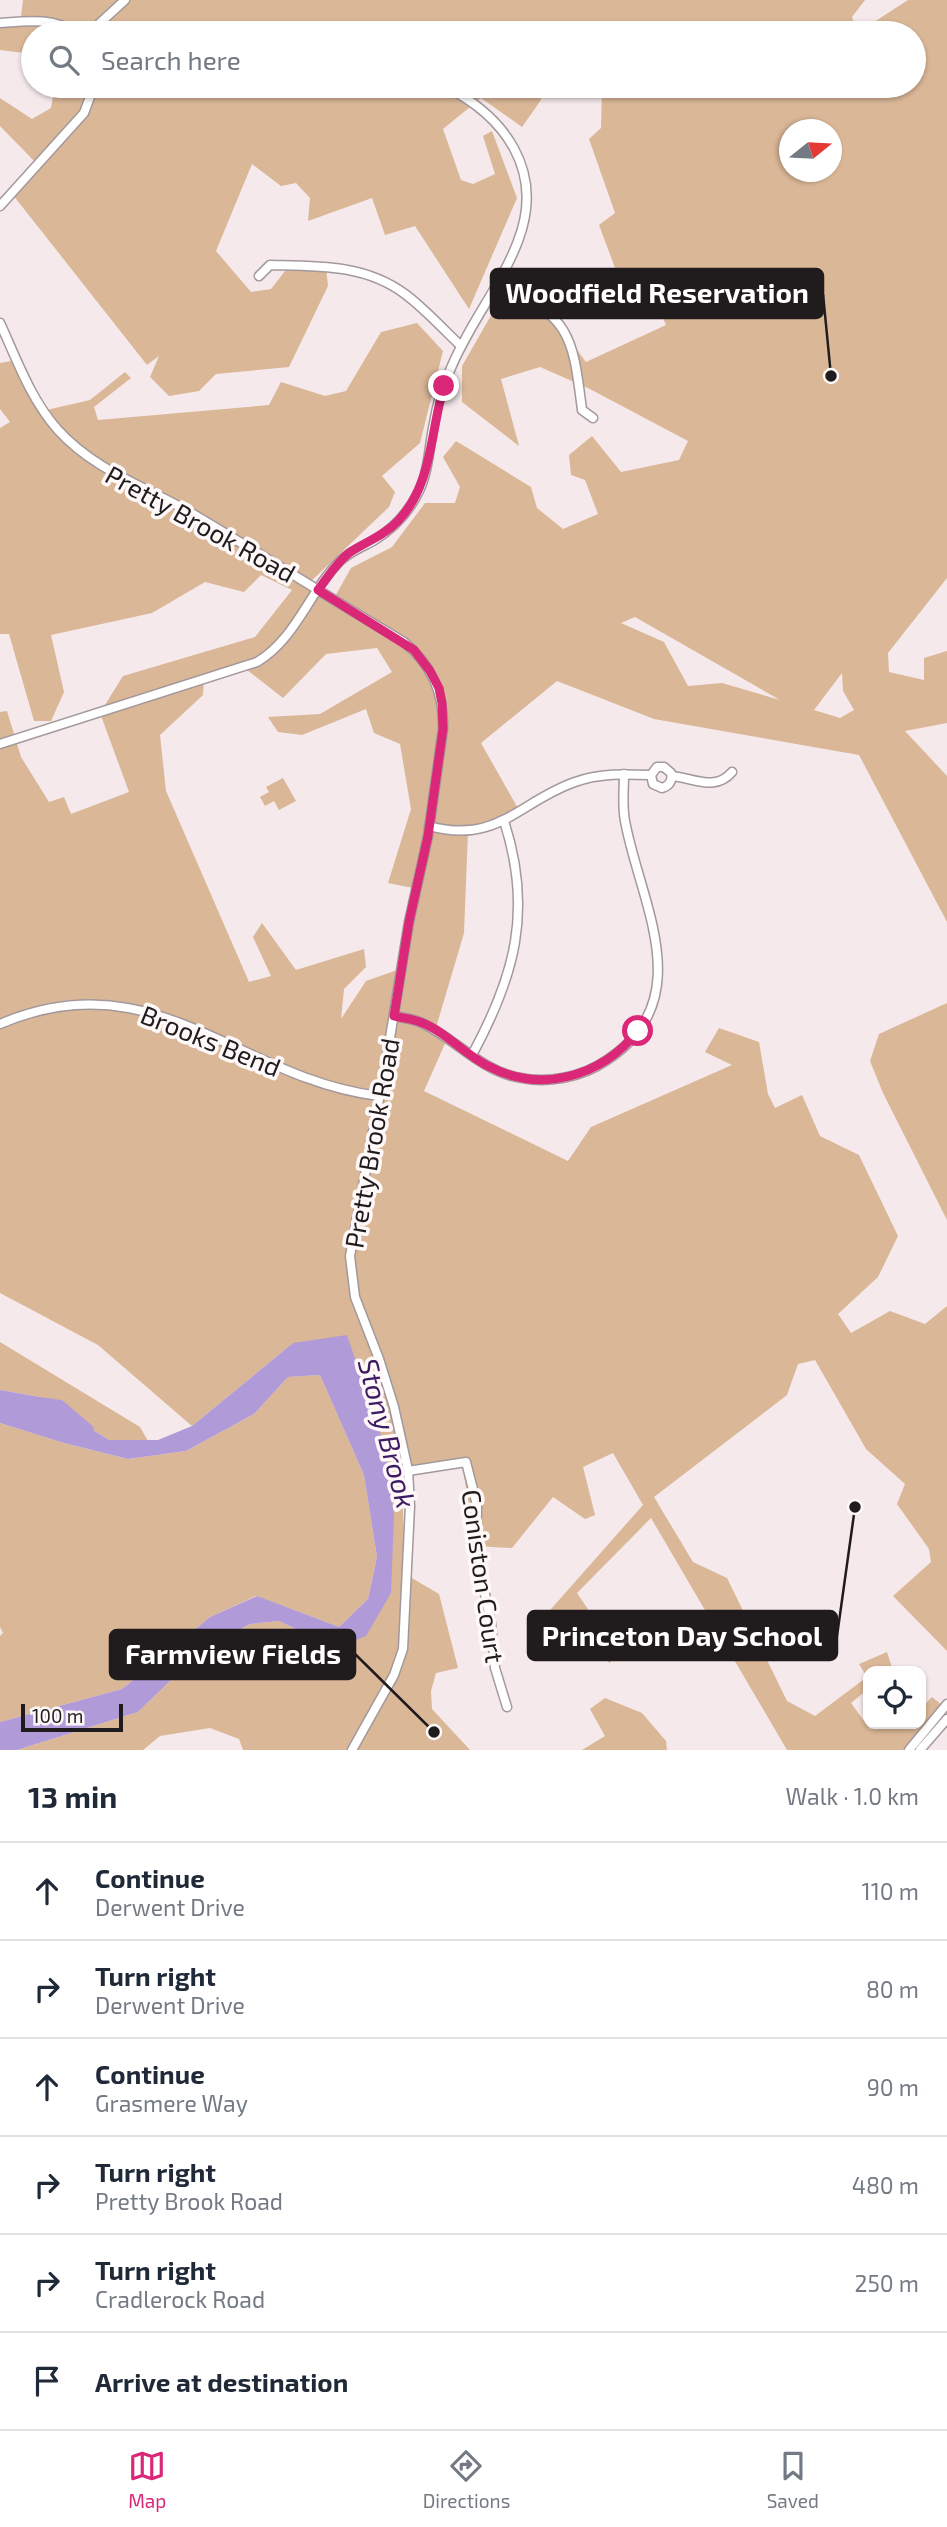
<!DOCTYPE html>
<html lang="en">
<head>
<meta charset="utf-8">
<style>
  :root { --surface:#fff; --page:#f6f6f7; --text:#1f2937; --muted:#747a83; --line:#e0e1e3; --accent:#db2777 }
  body { margin:0; font-family:"Exo 2",sans-serif; background:var(--page); color:var(--text) }
  .controls { position:absolute; right:21px; bottom:21px; display:grid; overflow:hidden; border-radius:14px; box-shadow:0 2px 5px #0004 }
  .controls button { width:63px; height:63px; display:grid; place-items:center; padding:0; border:0; border-bottom:2px solid var(--line); background:var(--surface); color:var(--text); font:35px sans-serif }
  .compass { position:absolute; left:779px; top:119px; width:63px; height:63px; border-radius:50%; background:var(--surface); box-shadow:0 2px 5px #0004; rotate:72deg }
  .scale { position:absolute; left:21px; bottom:18px; width:102px; box-sizing:border-box; padding-left:7px; border:4px solid #201b1c; border-top:0; font-size:19px; line-height:24px; white-space:nowrap; color:#201b1c; -webkit-text-stroke:5px #fff8f9; paint-order:stroke }
  .stop { position:absolute; width:21px; height:21px; margin:-16px; border:5px solid #db2777; border-radius:50%; background:#fff }
  .stop.end { background:#db2777; border-color:#fff; box-shadow:0 2px 7px #0008 }
  .list { margin:0; padding:0; list-style:none }
  h2 { display:flex; justify-content:space-between; align-items:center; height:91px; margin:0; padding:0 28px; font-size:30px }
  h2 small { font-size:23px; font-weight:400; color:var(--muted) }
  .list li { display:grid; grid-template-columns:46px 1fr auto; gap:21px; align-items:center; box-sizing:border-box; height:98px; padding:0 28px; border-top:2px solid var(--line) }
  .list b { display:block; font-size:26px; white-space:nowrap }
  .list p { margin:0; font-size:23px; white-space:nowrap; color:var(--muted) }
  .list em { font-size:23px; font-style:normal; color:var(--muted) }
  .icon { flex:none; width:38px; height:38px; fill:none; stroke:currentColor; stroke-width:2; stroke-linecap:round; stroke-linejoin:round }
  .map { position:relative; flex:none; width:947px; height:1750px; overflow:hidden }
  .search { position:absolute; background:var(--surface); box-shadow:0 2px 5px #0004; left:21px; right:21px; top:21px; height:77px; display:flex; align-items:center; gap:18px; box-sizing:border-box; padding:0 24px; border-radius:38px; color:var(--muted); font-size:26px }
  .sheet { height:679px; background:var(--surface) }
  nav { display:flex; justify-content:space-around; align-items:center; box-sizing:border-box; height:98px; border-top:2px solid var(--line); background:var(--surface); font-size:19px; color:var(--muted) }
  nav a { display:grid; justify-items:center; gap:4px }
  nav .on { color:var(--accent) }
  .map>svg:first-child { display:block }
  .green { fill:#dab797; fill-rule:evenodd }
  .water { fill:#b09ad8 }
  .lines { fill:none; stroke-linecap:round; stroke-linejoin:round }
  .river { stroke:#b09ad8; stroke-width:12 }
  .minor-casing { stroke:#a3989b; stroke-width:11 }
  .minor { stroke:#fff; stroke-width:8 }
  .route { stroke:#db2777; stroke-width:9 }
  .labels { text-anchor:middle; dominant-baseline:central; stroke-width:7; stroke-linejoin:round; paint-order:stroke }
  .street-label { font-size:26px; fill:#201b1c; stroke:#fff8f9 }
  .water-label { font-size:28px; font-style:italic; fill:#3d1b63; stroke:#fff8f9 }
  .leader { fill:none; stroke:#201b1c; stroke-width:2.5 }
  .callout-dot { fill:#201b1c; stroke:#fff8f9; stroke-width:2.5 }
  .callout { fill:#201b1c; stroke:#201b1c; stroke-width:2.5 }
  .callout-label { font-size:28px; text-anchor:middle; font-weight:bold; fill:#fff }
</style>
</head>
<body>
<div class="map">
<svg width="947" height="1750" viewBox="0 0 947 1750">
  <rect width="100%" height="100%" fill="#f5e9eb"/>
  <g class="green">
    <path d="M23,0H865L852,17L857,33H33V54L0,50V22L21,17Z"/>
    <path d="M908,0H947V578L888,653L889,672L924,680V658L947,651V723L905,731L947,776V922L859,755L654,719L557,681L481,743L520,812L468,831L464,933L435,1031L447,1039L424,1091L568,1161L591,1127L732,1065L705,1052L719,1028L759,1042L768,1094L775,1108L802,1095L820,1136L859,1155L898,1236L878,1277L838,1314L851,1333L890,1311L925,1324L947,1306V1651L893,1596L931,1562L929,1549L897,1504L905,1484L866,1449L815,1360L798,1364L787,1395L654,1497L693,1562L727,1578L787,1701L815,1716L867,1677L859,1664L887,1652L893,1671H868V1689L851,1703L870,1729L886,1724H921V1708L932,1697L947,1709V1711L913,1750H787L651,1518L577,1593L616,1651L610,1663L544,1617L643,1505L613,1453L583,1467L595,1515L585,1519L553,1497L512,1548L475,1546L462,1462L402,1478L405,1574L439,1594L458,1668L436,1673L431,1691L432,1709L470,1750H243L239,1739L210,1728L160,1736L143,1750H17L138,1712L204,1648L250,1624L279,1621L336,1648L391,1593L385,1447L293,1343L192,1426L98,1345L0,1293V712L7,711L21,757L49,802L64,797L71,814L129,792L100,713L123,676L255,637L292,590L261,575L244,592L205,582L152,613L51,635L64,692L51,721H34L9,634H0V428L10,422L0,409V363L17,360L42,411L90,400L125,372L131,378L94,407L98,420L269,405L281,382L325,396L346,391L381,332L417,323L443,351L420,443L382,476L395,492L389,507L308,584L333,600L351,568L392,547L425,503H455L460,487L443,457L456,441L531,487L537,508L563,529L598,514L585,480L571,475L569,455L592,436L621,472L679,460L688,441L588,388L540,367L501,379L519,446L462,402V366L508,286L548,311L586,362L666,325L643,272L620,281L599,225L615,213L589,139L601,128L602,86H914V33H894L868,26ZM790,130H832V172H790ZM635,617L780,700L722,683L688,686L664,642L621,623ZM377,648L392,672L320,714L268,717L278,732L302,735L366,709L374,733L400,744L411,809L388,883L418,889L403,968L366,981L341,1019L344,989L366,967L364,949L296,970L262,923L253,937L271,976L249,982L166,791L160,735L203,695L204,678L242,666L283,698L326,654ZM842,673L843,691L854,710L840,718L814,710Z"/>
    <path d="M55,86H543L541,100L522,127L481,98L443,129L461,180L473,184L495,174L483,136L492,131L517,198L469,309L415,226L385,235L372,198L308,221L310,198L296,183L281,186L252,164L216,251L251,292L271,289L285,271L326,268L328,286L289,367L216,374L199,391L169,396L150,377L159,356L147,365L13,195L38,165L0,126V98L32,119L51,108Z"/>
    <path d="M283,778L296,801L279,810L274,801L265,806L260,797L269,792L266,787Z"/>
    <path d="M947,1003V1220L883,1093L870,1061L879,1034Z"/>
    <path d="M0,1342L140,1427L148,1441L109,1440L40,1397L0,1390Z"/>
    <path d="M320,1375L364,1475L377,1557L368,1599L339,1627L256,1596L210,1617L122,1689L0,1722V1636L3,1633L0,1627V1423L64,1443L128,1459L186,1451L254,1414L288,1377Z"/>
    <path d="M605,1698L642,1713L666,1741L667,1750H582L605,1736L590,1709Z"/>
  </g>
  <path class="water" d="M347,1335L385,1447L394,1515L391,1593L366,1636L336,1648L279,1621L250,1624L204,1648L138,1712L17,1750H0V1722L122,1689L210,1617L257,1596L339,1627L368,1599L377,1557L364,1475L320,1375L288,1377L254,1414L186,1451L128,1459L64,1443L0,1423V1390L40,1397L109,1440H158L192,1426L293,1343Z"/>
  <g class="lines">
    <path class="river" d="M39,1403L60,1406L88,1430"/>
    <defs>
      <g id="minor">
        <path d="M0,23C26,21 54,17 76,33"/>
        <path d="M89,33L125,0"/>
        <path d="M0,206L84,113L94,86"/>
        <path d="M259,276L270,265C317,266 365,264 405,294C425,309 443,329 461,346"/>
        <path d="M499,279C569,322 572,328 582,410L593,418"/>
        <path d="M0,323C17,360 31,400 58,430C95,471 147,487 193,514C264,556 333,600 404,642C432,665 444,693 443,729L428,836L409,922L387,1056L350,1256L355,1297L379,1359L394,1407L408,1470L410,1506L403,1649L394,1675L352,1750"/>
        <path d="M0,744L257,662C297,638 309,591 341,560C351,551 362,547 373,541C393,529 409,512 419,491C429,470 429,446 434,423C437,404 443,385 451,368C469,324 501,286 518,241C545,171 505,116 444,86"/>
        <path d="M672,776C694,778 715,792 732,772"/>
        <path d="M429,826C497,845 520,801 575,782C600,773 625,774 651,775L653,784L662,788C669,786 673,781 671,773L664,767H657L651,775"/>
        <path d="M394,1016C404,1018 415,1019 424,1024C456,1040 480,1069 516,1077C547,1084 581,1078 607,1060C700,999 640,903 625,821C622,806 624,789 624,774"/>
        <path d="M0,1024C155,958 238,1079 379,1096"/>
        <path d="M472,1055C515,976 533,910 504,821"/>
        <path d="M408,1471L466,1462L477,1505L476,1551L491,1623L495,1668L507,1707"/>
        <path d="M909,1750L947,1704"/>
        <path d="M920,1750L947,1719"/>
      </g>
    </defs>
    <use href="#minor" class="minor-casing"/>
    <use href="#minor" class="minor"/>
  </g>
  <g class="lines">
    <path class="route" d="M444,386C430,432 433,484 398,521C384,536 365,542 349,553C336,563 328,577 318,590L414,650L430,671L439,688L442,703L443,729L428,836L409,922L394,1016C402,1018 412,1019 420,1022C445,1031 464,1054 488,1066C541,1094 601,1077 638,1031"/>
  </g>
  <g class="labels">
    <g class="street-label">
      <text transform="translate(201 523) rotate(29)">Pretty Brook Road</text>
      <text transform="translate(211 1040) rotate(22)">Brooks Bend</text>
      <text transform="translate(371 1143) rotate(-80)">Pretty Brook Road</text>
      <text transform="translate(484 1576) rotate(82)">Coniston Court</text>
    </g>
    <g class="water-label">
      <text transform="translate(388 1433) rotate(75)">Stony Brook</text>
    </g>
  </g>
  <path class="leader" d="M831 376L823 294M855 1507L837 1636M434 1732L355 1654"/>
  <g class="callout-dot">
    <circle cx="831" cy="376" r="7"/>
    <circle cx="855" cy="1507" r="7"/>
    <circle cx="434" cy="1732" r="7"/>
  </g>
  <g class="callout">
    <rect x="491" y="269" width="332" height="49" rx="7"/>
    <rect x="528" y="1611" width="309" height="49" rx="7"/>
    <rect x="110" y="1630" width="245" height="49" rx="7"/>
  </g>
  <g class="callout-label">
    <text x="657" y="303">Woodfield Reservation</text>
    <text x="682" y="1646">Princeton Day School</text>
    <text x="233" y="1664">Farmview Fields</text>
  </g>
</svg>
<div class="controls">
<button><svg class="icon" aria-label="locate" viewBox="0 0 24 24"><circle cx="12" cy="12" r="6"/><path d="M12 2v4M12 18v4M2 12h4M18 12h4"/></svg></button>
</div>
<svg class="compass" viewBox="-18 -18 36 36"><path d="M0-13l5 13h-10z" fill="#e53935"/><path d="M0 13l5-13h-10z" fill="#747a83"/></svg>
<div class="scale">100 m</div>
<div class="stop" style="left:638px;top:1031px"></div>
<div class="stop end" style="left:444px;top:386px"></div>
<div class="search"><svg class="icon" aria-label="search" viewBox="0 0 24 24"><circle cx="10" cy="10" r="6"/><path d="M15 15l6 6"/></svg>Search here</div>
</div>
<section class="sheet">
<h2>13 min<small>Walk · 1.0 km</small></h2>
<ul class="list">
<li><svg class="icon" aria-label="ahead" viewBox="0 0 24 24"><path d="M12 20V5M6 11l6-6 6 6"/></svg><div><b>Continue</b><p>Derwent Drive</p></div><em>110 m</em></li>
<li><svg class="icon" aria-label="right" viewBox="0 0 24 24"><path d="M7 20v-9h11M14 6l5 5-5 5"/></svg><div><b>Turn right</b><p>Derwent Drive</p></div><em>80 m</em></li>
<li><svg class="icon" aria-label="ahead" viewBox="0 0 24 24"><path d="M12 20V5M6 11l6-6 6 6"/></svg><div><b>Continue</b><p>Grasmere Way</p></div><em>90 m</em></li>
<li><svg class="icon" aria-label="right" viewBox="0 0 24 24"><path d="M7 20v-9h11M14 6l5 5-5 5"/></svg><div><b>Turn right</b><p>Pretty Brook Road</p></div><em>480 m</em></li>
<li><svg class="icon" aria-label="right" viewBox="0 0 24 24"><path d="M7 20v-9h11M14 6l5 5-5 5"/></svg><div><b>Turn right</b><p>Cradlerock Road</p></div><em>250 m</em></li>
<li><svg class="icon" aria-label="arrive" viewBox="0 0 24 24"><path d="M6 21V4h12l-3 4 3 4H6"/></svg><div><b>Arrive at destination</b></div></li>
</ul>
</section>
<nav>
<a class="on"><svg class="icon" aria-label="map" viewBox="0 0 24 24"><path d="M3 6l6-2 6 2 6-2v14l-6 2-6-2-6 2zM9 4v14M15 6v14"/></svg>Map</a>
<a><svg class="icon" aria-label="directions" viewBox="0 0 24 24"><path d="M12 3l9 9-9 9-9-9zM9 14v-3h6M13 9l2 2-2 2"/></svg>Directions</a>
<a><svg class="icon" aria-label="saved" viewBox="0 0 24 24"><path d="M7 4h10v16l-5-4-5 4z"/></svg>Saved</a>
</nav>
</body>
</html>
